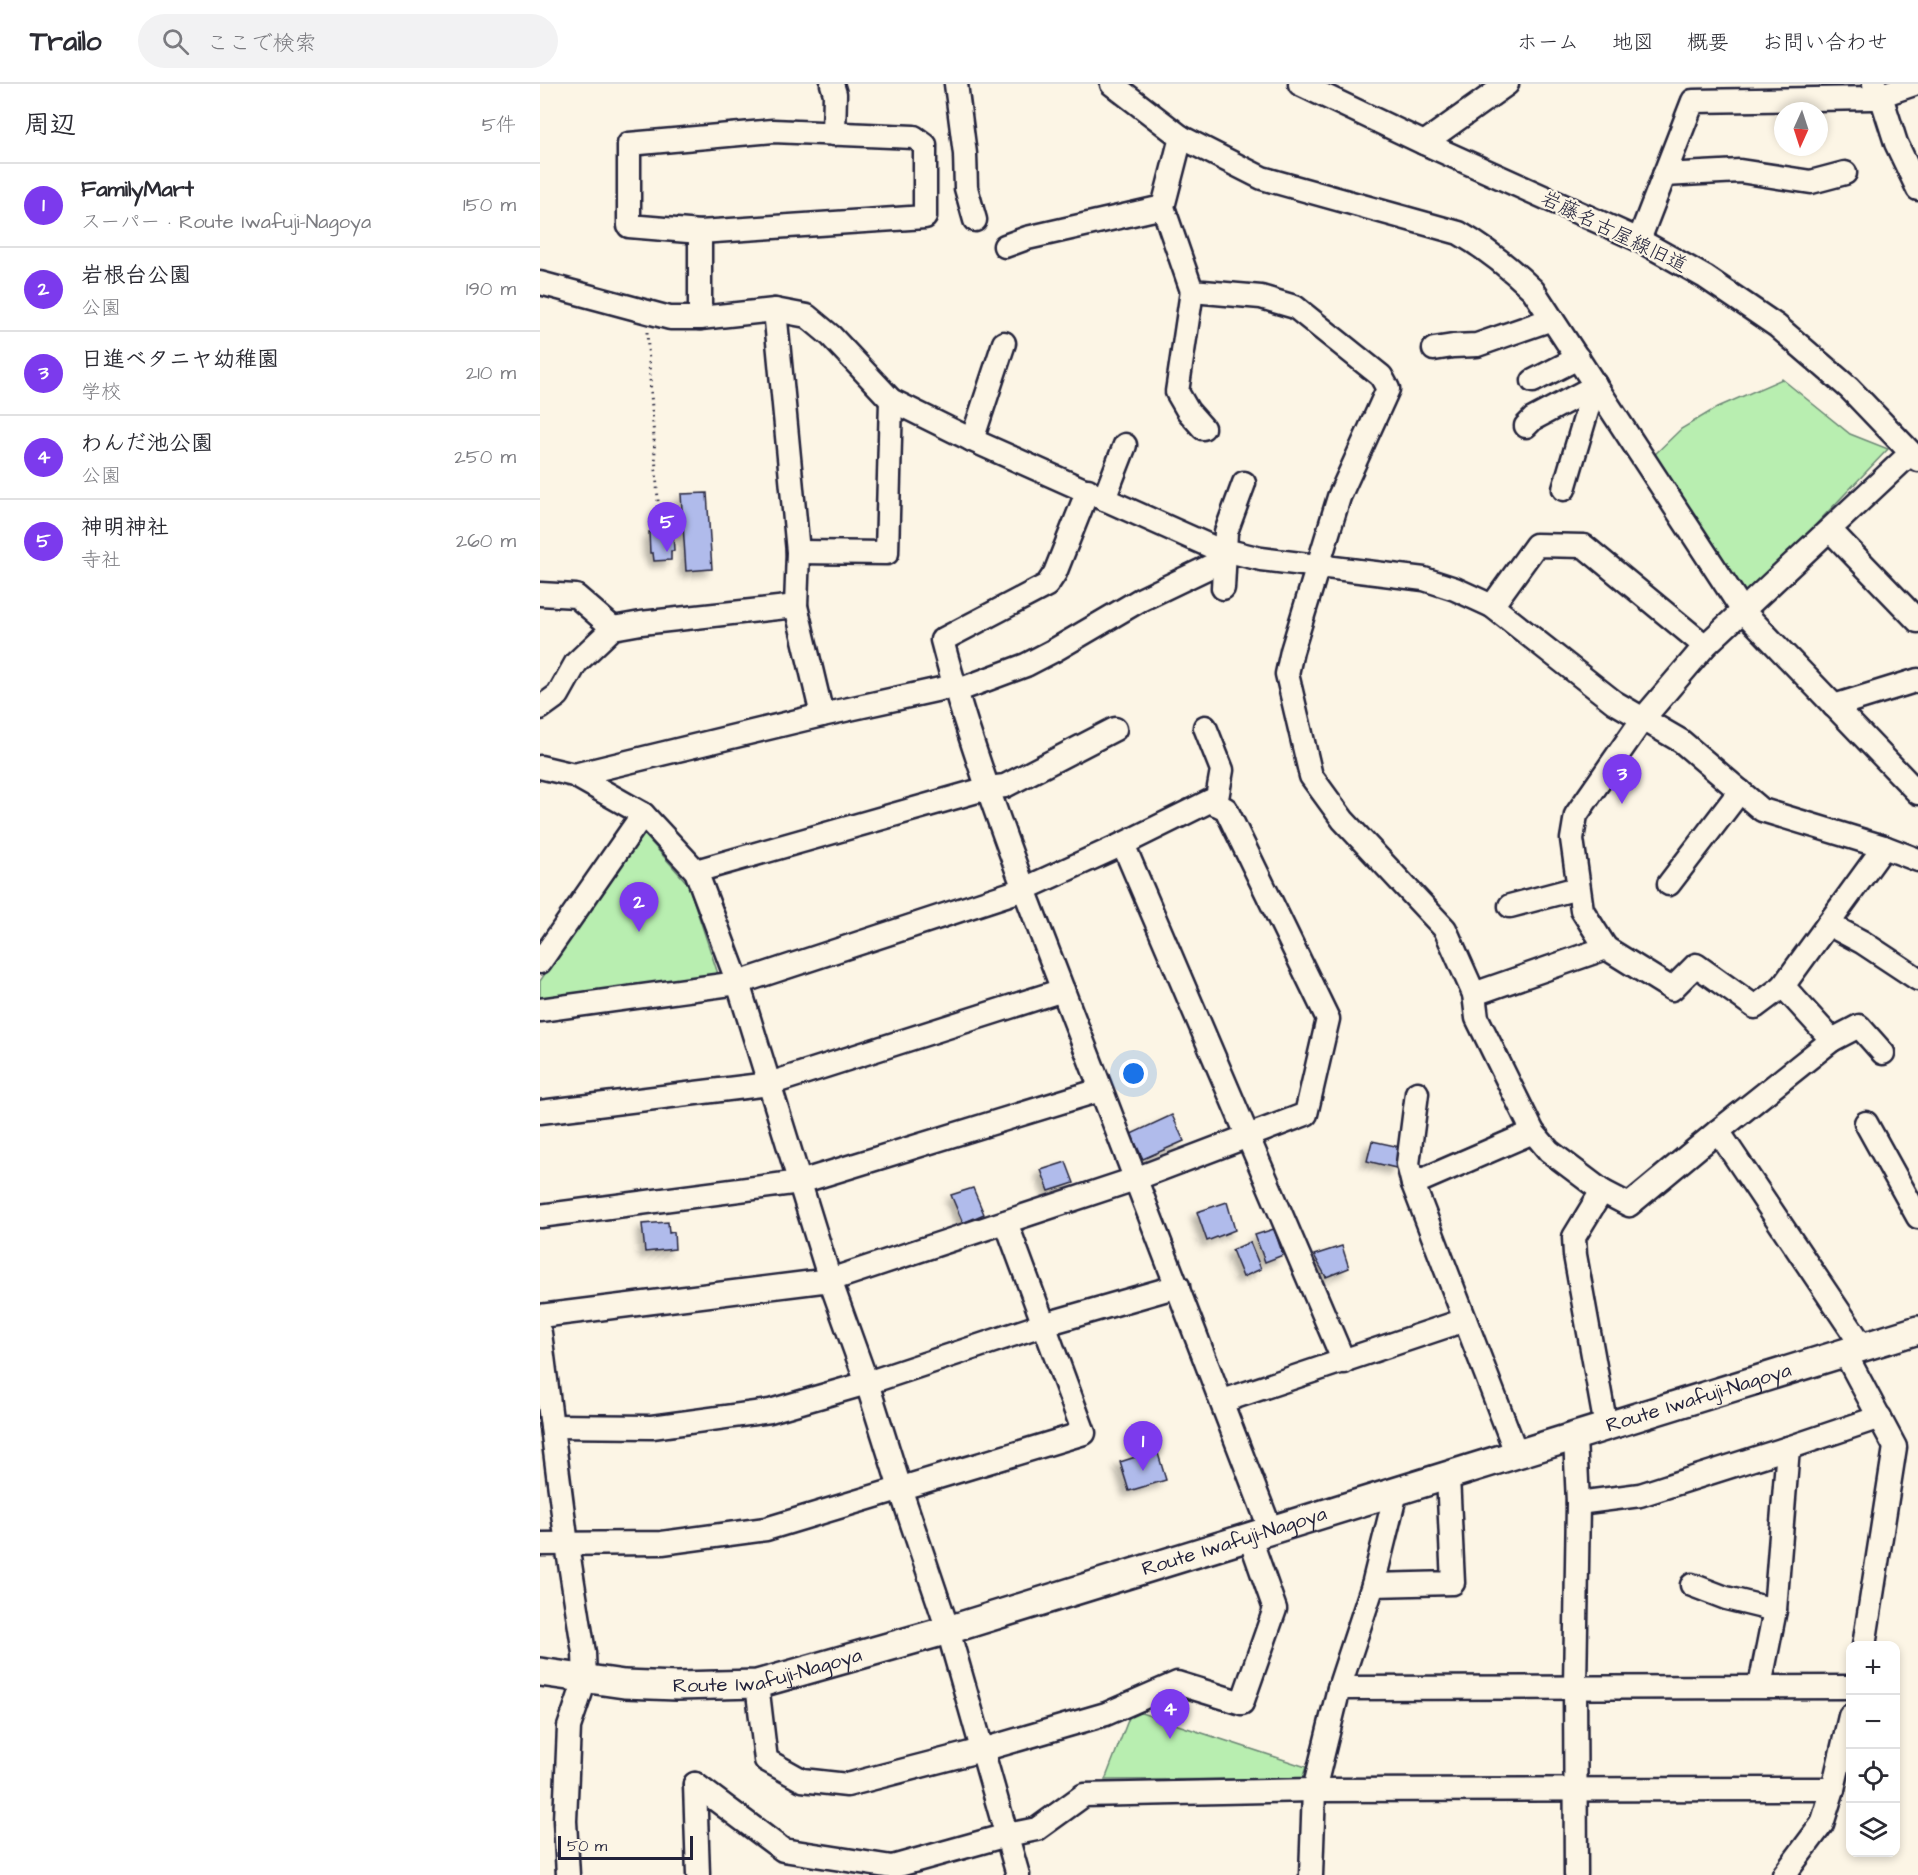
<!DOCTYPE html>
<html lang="ja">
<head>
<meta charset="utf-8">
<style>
  :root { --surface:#fff; --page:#f2f2f3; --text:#2b2b33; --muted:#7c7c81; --line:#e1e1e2; --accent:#7c3aed }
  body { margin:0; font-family:"Architects Daughter","Klee One",sans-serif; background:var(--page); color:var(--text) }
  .controls { position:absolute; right:18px; bottom:18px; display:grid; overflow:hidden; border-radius:12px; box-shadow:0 3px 9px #0003 }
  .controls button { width:54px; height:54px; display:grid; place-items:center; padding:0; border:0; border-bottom:2px solid var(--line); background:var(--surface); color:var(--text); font:30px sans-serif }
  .compass { position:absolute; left:1234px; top:18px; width:54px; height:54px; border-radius:50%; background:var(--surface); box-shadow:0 3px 9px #0003; rotate:183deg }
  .scale { position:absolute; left:18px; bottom:15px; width:135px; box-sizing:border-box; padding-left:6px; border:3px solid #22223b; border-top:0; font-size:16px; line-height:21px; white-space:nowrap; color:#22223b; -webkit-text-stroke:4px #fcf5e5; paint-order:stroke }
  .you { position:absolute; left:594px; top:990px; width:21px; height:21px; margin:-15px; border:4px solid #fff; border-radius:50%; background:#1a73e8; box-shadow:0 0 0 9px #1a73e833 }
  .badge { display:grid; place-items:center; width:39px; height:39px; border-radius:50%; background:var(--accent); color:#fff; font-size:20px; font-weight:700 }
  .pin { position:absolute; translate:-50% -50px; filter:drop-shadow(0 2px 3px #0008) }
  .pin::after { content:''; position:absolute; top:32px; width:21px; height:18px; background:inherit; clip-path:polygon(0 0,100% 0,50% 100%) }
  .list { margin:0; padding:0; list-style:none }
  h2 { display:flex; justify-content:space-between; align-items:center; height:78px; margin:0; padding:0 24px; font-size:26px }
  h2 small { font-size:20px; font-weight:400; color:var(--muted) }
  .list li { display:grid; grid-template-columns:39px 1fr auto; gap:18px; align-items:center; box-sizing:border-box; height:84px; padding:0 24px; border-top:2px solid var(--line) }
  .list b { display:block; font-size:22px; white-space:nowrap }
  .list p { margin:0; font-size:20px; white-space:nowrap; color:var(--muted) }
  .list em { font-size:20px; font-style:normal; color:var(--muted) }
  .icon { flex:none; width:33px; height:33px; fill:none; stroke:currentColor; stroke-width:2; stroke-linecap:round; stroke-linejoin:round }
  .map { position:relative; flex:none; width:1378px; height:1791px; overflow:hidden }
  header { display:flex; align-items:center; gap:36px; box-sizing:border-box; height:84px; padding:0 30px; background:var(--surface); border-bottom:2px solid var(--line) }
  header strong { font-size:28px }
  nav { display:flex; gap:33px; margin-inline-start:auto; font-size:21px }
  .search { width:420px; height:54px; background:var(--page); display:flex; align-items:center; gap:15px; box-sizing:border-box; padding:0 21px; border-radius:33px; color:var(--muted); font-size:22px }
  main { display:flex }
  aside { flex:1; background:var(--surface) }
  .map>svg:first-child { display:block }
  .green { fill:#b8eeb0; stroke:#6d8876; stroke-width:1.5 }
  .building { fill:#b0bbeb; stroke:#22223b; stroke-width:1.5; filter:url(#shadow) }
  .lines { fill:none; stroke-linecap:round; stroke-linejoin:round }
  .minor-casing { stroke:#22223b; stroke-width:27 }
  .major-casing { stroke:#22223b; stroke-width:32 }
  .path { stroke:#22223b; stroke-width:3; stroke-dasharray:1.5 4.5; stroke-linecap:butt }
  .minor { stroke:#fcf5e5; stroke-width:22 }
  .major { stroke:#fcf5e5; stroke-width:27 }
  .labels { text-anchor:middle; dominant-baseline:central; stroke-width:4.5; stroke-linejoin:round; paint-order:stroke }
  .street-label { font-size:20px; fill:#22223b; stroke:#fcf5e5 }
</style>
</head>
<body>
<header>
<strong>Trailo</strong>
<div class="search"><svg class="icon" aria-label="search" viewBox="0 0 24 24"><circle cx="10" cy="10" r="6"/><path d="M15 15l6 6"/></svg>ここで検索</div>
<nav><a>ホーム</a><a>地図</a><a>概要</a><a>お問い合わせ</a></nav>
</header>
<main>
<aside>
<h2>周辺<small>5件</small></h2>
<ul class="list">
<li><span class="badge">1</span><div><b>FamilyMart</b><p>スーパー · Route Iwafuji-Nagoya</p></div><em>150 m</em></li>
<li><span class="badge">2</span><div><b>岩根台公園</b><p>公園</p></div><em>190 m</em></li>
<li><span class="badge">3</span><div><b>日進ベタニヤ幼稚園</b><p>学校</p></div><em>210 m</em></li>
<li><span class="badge">4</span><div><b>わんだ池公園</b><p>公園</p></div><em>250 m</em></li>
<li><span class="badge">5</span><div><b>神明神社</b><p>寺社</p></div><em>260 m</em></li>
</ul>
</aside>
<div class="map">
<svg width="1378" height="1791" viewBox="0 0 1378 1791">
  <defs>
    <filter id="shadow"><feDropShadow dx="-5.5" dy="5.5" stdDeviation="3" flood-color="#0004"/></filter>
  </defs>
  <rect width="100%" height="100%" fill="#fcf5e5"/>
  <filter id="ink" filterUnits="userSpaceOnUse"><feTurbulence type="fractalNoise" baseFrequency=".0167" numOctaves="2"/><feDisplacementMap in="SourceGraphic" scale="12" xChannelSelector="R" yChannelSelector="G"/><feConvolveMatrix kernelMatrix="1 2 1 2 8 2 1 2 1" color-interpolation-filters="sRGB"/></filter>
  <g filter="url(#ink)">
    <g class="green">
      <path d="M1242,295L1310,350L1348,365L1237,481L1205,508L1149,434L1112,373L1141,345L1178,323Z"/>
      <path d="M103,749L148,800L180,896L0,922V897Z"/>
      <path d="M592,1626L766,1683L762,1695L565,1696Z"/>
    </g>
    <g class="building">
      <path d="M167,409L172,485L146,487L141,410Z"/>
      <path d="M133,447L134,467H131V476L114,477L113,469H110L109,448Z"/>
      <path d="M632,1031L644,1057L603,1075L591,1050Z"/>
      <path d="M832,1057L860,1063L856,1084L827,1077Z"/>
      <path d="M526,1078L534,1099L509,1107L501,1086Z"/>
      <path d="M433,1104L444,1130L423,1139L411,1111Z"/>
      <path d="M687,1118L695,1146L667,1157L657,1128Z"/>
      <path d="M128,1138L129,1149L134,1148L135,1165L105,1168L102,1140Z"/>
      <path d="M734,1145L743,1171L725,1178L715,1151Z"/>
      <path d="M710,1158L721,1185L703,1193L692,1166Z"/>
      <path d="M802,1162L809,1184L786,1193L774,1171Z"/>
      <path d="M617,1366L626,1396L589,1407L580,1378Z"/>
    </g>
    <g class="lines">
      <defs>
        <g id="minor">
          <path d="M292,0L295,10L294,50"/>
          <path d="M416,0L425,70L426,104L435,136"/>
          <path d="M572,0L641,53L722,94L919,149C947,165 970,184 993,206L1203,527L1378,709"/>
          <path d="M760,0L884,59L1099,156L1165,193L1237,242L1309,304L1378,376"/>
          <path d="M1334,0L1341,12L1356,59L1378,105"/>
          <path d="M233,47L374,53L385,61V133L160,148L89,142V60Z"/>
          <path d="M641,53L623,123L652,207L721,213L755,223L841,292L848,305L799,413L752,567L747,590L771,692L803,736L905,845L934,910L937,934L993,1048L1009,1067L1062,1107L1089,1121L1178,1047L1292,956L1243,902L1344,763"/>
          <path d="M884,59L967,0"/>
          <path d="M1124,91L1200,87L1271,98L1305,89"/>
          <path d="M160,148V234"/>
          <path d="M1099,156L1153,17L1333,14L1374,0"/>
          <path d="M465,162L487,154L623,123"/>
          <path d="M0,199L130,234H160L235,226L267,232L291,252L351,316L432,356L672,463L721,475L884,495L915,505L952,522L1074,618L1141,657L1222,726L1344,763L1378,776"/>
          <path d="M652,207L637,308L648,327L663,344"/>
          <path d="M235,226L258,468L256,522L282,631"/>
          <path d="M894,265L913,262L937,261L1012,235"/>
          <path d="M993,297L1038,274"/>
          <path d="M986,342L993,335L1044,308L1053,306"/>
          <path d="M432,356L464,259"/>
          <path d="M1024,405L1055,300"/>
          <path d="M548,406L515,489L507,501L402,556C424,641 454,723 484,805L731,1447"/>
          <path d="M564,415L585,361"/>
          <path d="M1290,446L1378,537"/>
          <path d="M258,468L347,469L351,316"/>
          <path d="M683,504L686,448L704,399"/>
          <path d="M0,510L36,512L73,544"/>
          <path d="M952,522L996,461L1044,462L1165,562"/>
          <path d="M416,607L486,581L513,567L600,516L675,480L683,479"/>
          <path d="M1294,622L1378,596"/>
          <path d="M0,624L18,611L36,579L73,544L101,539L256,522"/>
          <path d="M665,643L682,686L676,720"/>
          <path d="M0,683L34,691L103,730L156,787L198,899L290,1196L327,1299L360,1404L408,1546L478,1791"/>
          <path d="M34,691L282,631L414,602"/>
          <path d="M583,760L804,1278"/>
          <path d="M156,787L448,704L465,702L575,645"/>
          <path d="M1129,800L1200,707"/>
          <path d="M970,822L1038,804"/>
          <path d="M1288,840L1322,858L1378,895"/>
          <path d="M1066,864L1132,905L1156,881L1215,923L1243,902"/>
          <path d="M0,878L103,730"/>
          <path d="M934,910L1066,864L1042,826L1032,755L1036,731L1102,636L1165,562L1371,369"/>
          <path d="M0,926L198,899L484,805L583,760L670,717L686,725L788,935L766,1030L595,1095L290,1196L0,1232"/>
          <path d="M1292,956L1319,942L1343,969"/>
          <path d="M877,1009L868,1080L873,1100L977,1371"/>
          <path d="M0,1028L229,1000L523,906"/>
          <path d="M1326,1039L1378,1133"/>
          <path d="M1178,1047L1323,1263"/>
          <path d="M873,1100L993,1048"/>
          <path d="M1062,1107L1034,1153L1035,1171L1066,1343"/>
          <path d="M0,1132L260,1098L560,1006"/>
          <path d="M0,1249L27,1461L44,1569L45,1596L29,1643L25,1737L28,1791"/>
          <path d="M1305,1269L1355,1363L1324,1562"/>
          <path d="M683,1317L925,1236"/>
          <path d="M12,1342L112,1343L230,1327L327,1299L502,1241L638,1202"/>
          <path d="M1035,1354L1038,1419L1035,1603L1036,1791"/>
          <path d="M1038,1419L1100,1411L1248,1364L1340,1333"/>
          <path d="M0,1460L122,1459L226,1445L544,1349L466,1138"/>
          <path d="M833,1501L913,1499L908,1392"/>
          <path d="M1152,1501L1186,1514L1235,1526"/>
          <path d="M217,1600L226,1676L262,1696L307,1701L442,1666L566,1630L637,1599L702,1619L735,1525L710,1454"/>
          <path d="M1220,1602L1235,1526L1248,1364"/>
          <path d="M799,1604L1310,1603"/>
          <path d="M155,1700L243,1766L352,1783L467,1751L497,1745L544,1711L774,1706L1293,1705"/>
          <path d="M155,1700L158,1791"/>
          <path d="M771,1791L774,1706L799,1604L833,1501L856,1408"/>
          <path d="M1244,1791L1282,1740L1293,1705L1310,1632"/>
        </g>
        <g id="major">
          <path id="s1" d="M0,1588L84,1600L137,1602L217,1600L408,1546L1378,1246"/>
        </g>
      </defs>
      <use href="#minor" class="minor-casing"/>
      <use href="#major" class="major-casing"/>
      <path class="path" d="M107,248L120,447"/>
      <use href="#minor" class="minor"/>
      <use href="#major" class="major"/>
    </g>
  </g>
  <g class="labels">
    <g class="street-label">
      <text transform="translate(1074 148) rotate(26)">岩藤名古屋線旧道</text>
      <text stroke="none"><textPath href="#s1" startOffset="1202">Route Iwafuji-Nagoya</textPath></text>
      <text stroke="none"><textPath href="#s1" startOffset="716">Route Iwafuji-Nagoya</textPath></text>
      <text stroke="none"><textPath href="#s1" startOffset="230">Route Iwafuji-Nagoya</textPath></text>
    </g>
  </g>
</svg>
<div class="controls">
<button>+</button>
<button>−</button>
<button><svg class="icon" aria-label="locate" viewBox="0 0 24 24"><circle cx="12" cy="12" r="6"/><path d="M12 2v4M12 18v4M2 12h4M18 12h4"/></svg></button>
<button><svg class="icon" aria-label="layers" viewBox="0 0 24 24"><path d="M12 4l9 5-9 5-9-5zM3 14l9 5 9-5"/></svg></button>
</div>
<svg class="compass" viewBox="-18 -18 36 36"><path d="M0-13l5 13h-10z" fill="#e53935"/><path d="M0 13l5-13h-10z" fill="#7c7c81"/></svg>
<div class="scale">50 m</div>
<div class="you"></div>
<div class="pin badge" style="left:603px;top:1387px">1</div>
<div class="pin badge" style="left:99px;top:848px">2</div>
<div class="pin badge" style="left:1082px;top:720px">3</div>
<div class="pin badge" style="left:630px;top:1655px">4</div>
<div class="pin badge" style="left:127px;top:468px">5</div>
</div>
</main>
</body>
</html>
